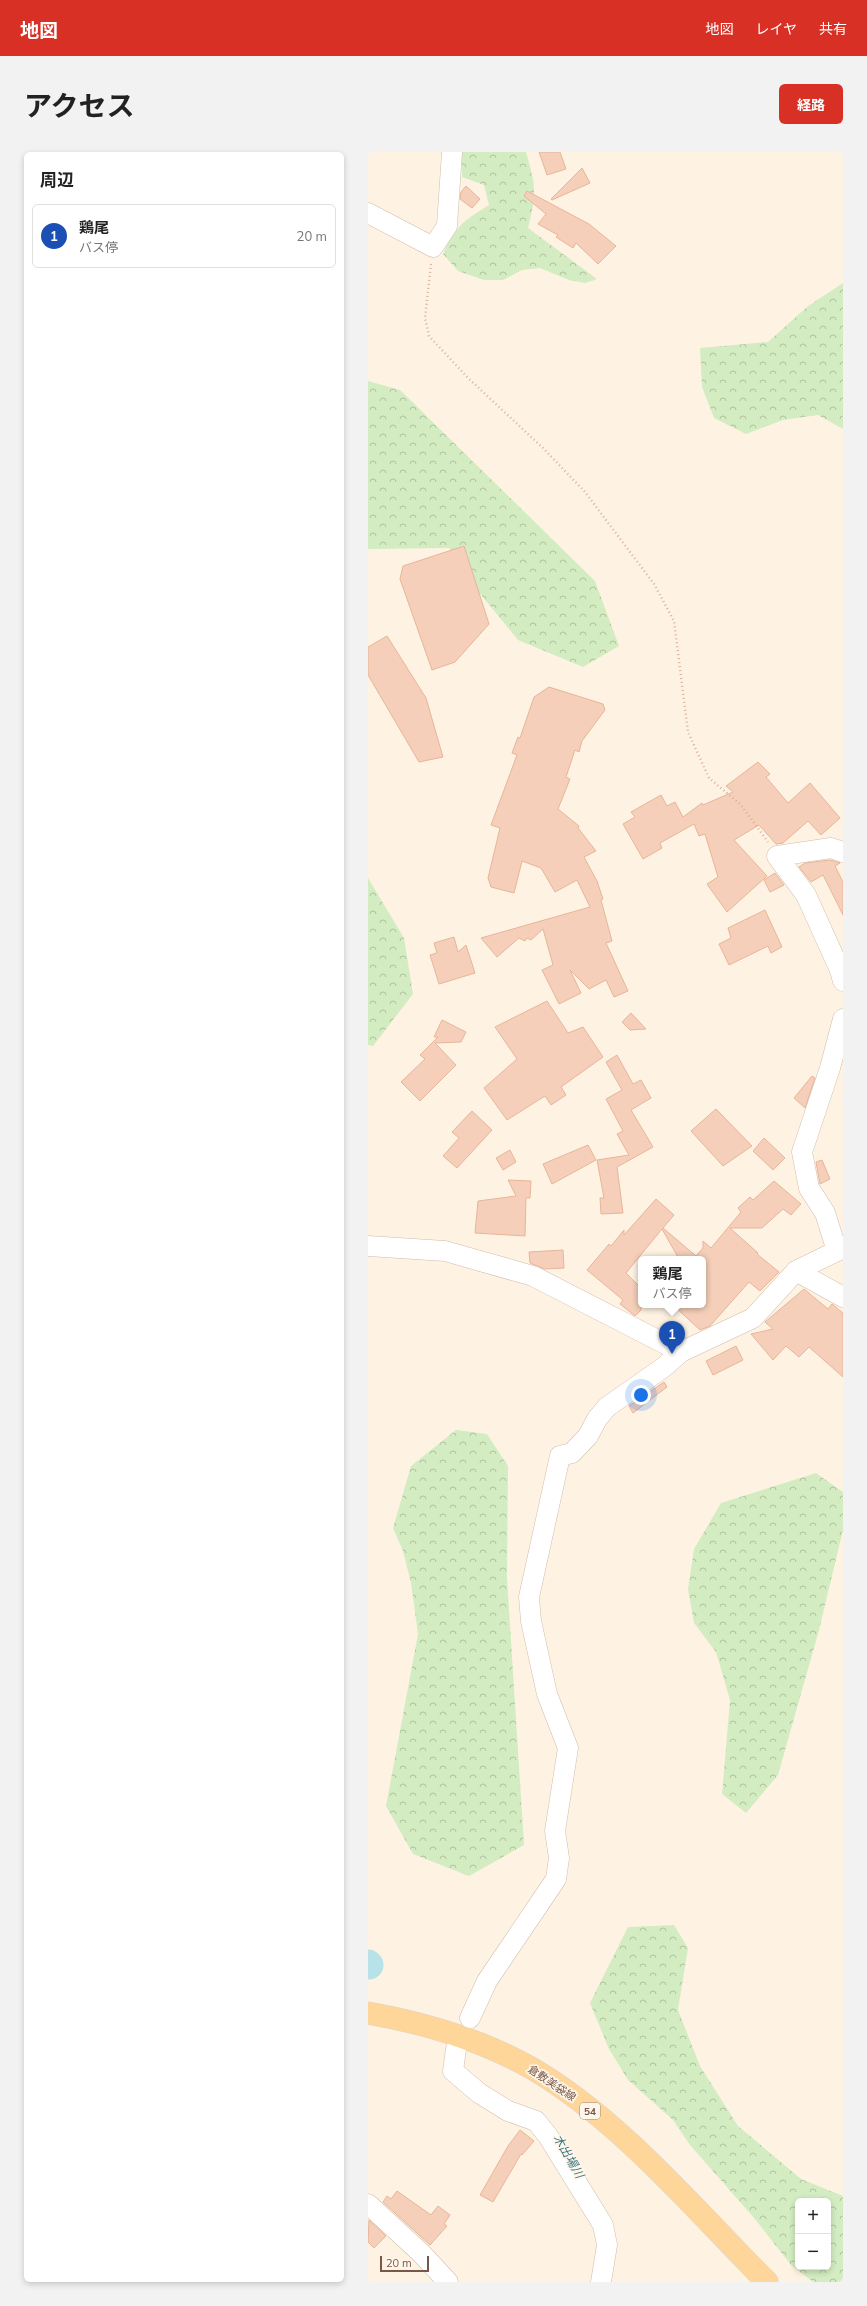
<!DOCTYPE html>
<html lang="ja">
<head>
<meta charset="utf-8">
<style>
  :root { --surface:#fff; --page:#f2f2f2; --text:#222; --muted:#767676; --line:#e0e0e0; --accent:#d93025 }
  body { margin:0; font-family:Mulish,"Noto Sans JP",sans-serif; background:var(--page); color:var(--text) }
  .controls { position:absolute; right:12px; bottom:12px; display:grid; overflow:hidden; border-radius:6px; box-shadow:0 2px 6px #0003 }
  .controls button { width:36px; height:36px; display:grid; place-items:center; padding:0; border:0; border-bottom:1px solid var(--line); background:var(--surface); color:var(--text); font:20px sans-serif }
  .scale { position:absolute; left:12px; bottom:10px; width:49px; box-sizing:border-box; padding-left:4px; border:2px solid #775747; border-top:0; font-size:11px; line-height:14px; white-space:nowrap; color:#775747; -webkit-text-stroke:3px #fff6eb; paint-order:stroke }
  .you { position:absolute; left:273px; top:1243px; width:14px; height:14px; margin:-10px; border:3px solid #fff; border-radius:50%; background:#1a73e8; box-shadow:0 0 0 6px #1a73e833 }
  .badge { display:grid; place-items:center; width:26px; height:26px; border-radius:50%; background:var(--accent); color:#fff; font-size:13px; font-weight:700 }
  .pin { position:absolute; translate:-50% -33px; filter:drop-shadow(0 1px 2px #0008) }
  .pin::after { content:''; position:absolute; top:21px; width:14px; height:12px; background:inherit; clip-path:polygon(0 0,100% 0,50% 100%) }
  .popup { position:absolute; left:270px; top:1104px; width:68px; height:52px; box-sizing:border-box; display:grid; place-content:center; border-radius:6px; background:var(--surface); filter:drop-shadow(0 1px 3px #0005); font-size:13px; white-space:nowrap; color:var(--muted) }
  .popup b { font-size:15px; color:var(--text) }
  .popup::after { content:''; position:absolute; left:50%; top:100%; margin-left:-8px; border:8px solid transparent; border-top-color:var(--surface) }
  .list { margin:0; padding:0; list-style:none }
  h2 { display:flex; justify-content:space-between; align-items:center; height:52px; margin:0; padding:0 16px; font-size:17px }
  h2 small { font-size:13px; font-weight:400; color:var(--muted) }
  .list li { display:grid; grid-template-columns:26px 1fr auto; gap:12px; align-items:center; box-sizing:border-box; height:64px; margin:0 8px 8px; padding:0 8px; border:1px solid var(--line); border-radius:6px }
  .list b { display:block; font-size:15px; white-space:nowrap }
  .list p { margin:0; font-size:13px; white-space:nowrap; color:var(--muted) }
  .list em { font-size:13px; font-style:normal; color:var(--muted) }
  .map { position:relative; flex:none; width:475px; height:2130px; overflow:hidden; border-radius:6px }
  header { display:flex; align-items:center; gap:24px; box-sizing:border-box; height:56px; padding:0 20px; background:var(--accent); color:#fff }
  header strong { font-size:19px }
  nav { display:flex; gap:22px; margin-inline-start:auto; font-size:14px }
  .intro { display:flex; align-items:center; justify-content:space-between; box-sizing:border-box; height:96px; padding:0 24px }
  h1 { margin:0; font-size:28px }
  .button { padding:10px 18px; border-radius:6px; background:var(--accent); color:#fff; font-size:14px; font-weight:700 }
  main { display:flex; gap:24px; padding:0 24px }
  aside { flex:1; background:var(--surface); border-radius:6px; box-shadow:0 2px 6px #0003 }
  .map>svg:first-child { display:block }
  .forest { fill:url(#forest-crowns); fill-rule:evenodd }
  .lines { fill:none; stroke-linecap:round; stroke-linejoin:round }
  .river { stroke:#b6e2e8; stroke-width:29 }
  .building { fill:#f5cfb9; stroke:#e8b598 }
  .minor-casing { stroke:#d2bbab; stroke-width:21 }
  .major-casing { stroke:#dcd3cf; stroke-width:23 }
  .path { stroke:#dab29c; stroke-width:2.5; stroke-dasharray:1 3; stroke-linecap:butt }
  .minor { stroke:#fff; stroke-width:20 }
  .major { stroke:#ffd699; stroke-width:22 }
  .labels { text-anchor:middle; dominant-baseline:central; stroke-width:3.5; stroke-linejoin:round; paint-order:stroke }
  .shield { fill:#fff6eb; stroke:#a08778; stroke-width:1 }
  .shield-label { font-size:10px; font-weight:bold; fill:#775747 }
  .street-label { font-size:11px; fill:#775747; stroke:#fff6eb }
  .water-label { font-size:12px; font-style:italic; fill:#3a757e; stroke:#fff6eb }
</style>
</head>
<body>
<header>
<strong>地図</strong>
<nav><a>地図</a><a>レイヤ</a><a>共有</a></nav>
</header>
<div class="intro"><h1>アクセス</h1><a class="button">経路</a></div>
<main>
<aside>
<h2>周辺<small></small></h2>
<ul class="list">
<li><span class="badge" style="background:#1a4fb4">1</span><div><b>鶏尾</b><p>バス停</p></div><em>20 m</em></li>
</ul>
</aside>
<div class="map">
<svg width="475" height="2130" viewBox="0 0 475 2130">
  <defs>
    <pattern id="forest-crowns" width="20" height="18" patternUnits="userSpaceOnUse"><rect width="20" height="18" fill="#d3ecc1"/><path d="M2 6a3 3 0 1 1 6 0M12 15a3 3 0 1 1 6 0" fill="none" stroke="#b0c29f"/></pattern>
  </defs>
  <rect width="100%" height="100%" fill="#fef3e3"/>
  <g class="forest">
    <path d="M94,0H158C168,35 169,40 160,76L229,127L217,131L201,128L172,116L154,118L135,128H116L90,119L75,102C88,74 95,69 121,53L116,33L94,25Z"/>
    <path d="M475,131V277L450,263L415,268L378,282L346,266L334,235L332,196L400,190L440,154Z"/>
    <path d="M0,229L32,238L227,429L251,494L215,515L150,488L109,438L81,396L0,397Z"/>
    <path d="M0,726L36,786L45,842L5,894L0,893Z"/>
    <path d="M88,1278L119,1282L140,1314L139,1426L156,1693L101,1724L45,1702L18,1654L50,1482L43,1431L35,1399L25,1376L43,1314Z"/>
    <path d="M448,1321L475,1340V1378L451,1478L410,1623L378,1661L354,1642L362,1548L348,1500L326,1471L320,1437L326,1397L353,1351Z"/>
    <path d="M306,1773L320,1796L310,1858L332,1914L370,1974L433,2027L475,2044V2130H445L423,2113L387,2067L322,1993L305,1968L260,1928L241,1897L222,1851L260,1775ZM430,2049H460V2115H430Z"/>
  </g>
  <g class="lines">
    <path class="river" d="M0,1812L1,1813"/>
  </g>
  <g class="building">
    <path d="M171,0H192L198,17L179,23Z"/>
    <path d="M214,16L222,31L184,48L183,47Z"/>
    <path d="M98,34L112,47L104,56L92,47L93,40Z"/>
    <path d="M159,39L221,72L248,94L230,112L208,91L205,96L188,85L190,83L170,72L178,62L156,44Z"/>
    <path d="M96,394L121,472L87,510L64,518L32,427L35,414Z"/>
    <path d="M19,484L58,546L75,605L51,610L0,523V495Z"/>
    <path d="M181,535L235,552L237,558L214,589L211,600L207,598L198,625L202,627L190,657L211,674L210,676L228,699L216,705L229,729L235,747L233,748L244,789L238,791L260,839L246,845L238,828L221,837L202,818L213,841L191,852L174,818L185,813L175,777L163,788L159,786L157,789L151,786L129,805L113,786L222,755L209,728L187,740L173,716L154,709L146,741L123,735L120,726L132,676L123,673L149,603L144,601L150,585L152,586L166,545Z"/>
    <path d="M390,610L402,622L398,625L420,651L442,631L472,666L453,683L440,669L415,691L408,692L391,673L366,688L399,724L359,760L339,732L350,725L337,682L331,684L326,672L292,691L294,696L275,707L255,672L267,665L263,660L293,643L299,654L307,650L315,665L334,651L335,653L365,640L358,634Z"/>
    <path d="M462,708L472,711L467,714L475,730V763L455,723L443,730L431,715L437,711Z"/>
    <path d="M407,721L416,733L402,740L396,728Z"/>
    <path d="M397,758L414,795L403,801L400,794L361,813L351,792L363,786L360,776Z"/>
    <path d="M86,785L90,800L98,793L107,821L71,832L62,803L69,801L66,791Z"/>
    <path d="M179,849L200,881L215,875L235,905L193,935L198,943L183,953L177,944L139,968L116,936L149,907L127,875Z"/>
    <path d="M263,861L278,877L262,878L254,870Z"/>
    <path d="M74,868L98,880L93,890L67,891L88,913L52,949L33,930L57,907L52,903L70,885H66Z"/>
    <path d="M249,903L265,932L273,928L283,946L263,958L285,995L249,1015L255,1061L233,1062L232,1046H236L229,1008L261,1003L249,982L255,979L238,947L254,938L238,910Z"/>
    <path d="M444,924L447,926L437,956L426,946Z"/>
    <path d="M348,957L384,994L355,1014L323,979Z"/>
    <path d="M104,959L124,978L89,1016L75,1004L91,986L84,980Z"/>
    <path d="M396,986L417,1006L405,1018L385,999Z"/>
    <path d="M220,993L228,1008L184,1032L175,1012Z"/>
    <path d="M142,998L148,1010L135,1018L128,1006Z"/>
    <path d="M454,1008L462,1027L452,1032L448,1010Z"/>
    <path d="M140,1028L163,1029L162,1046H158L157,1084L107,1081L110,1049L148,1044Z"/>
    <path d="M406,1029L433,1052L423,1063L415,1057L394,1076H362L390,1101L389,1102L411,1120L392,1139L381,1130L342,1174L332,1178L305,1153H335V1107H311L294,1077L258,1121L273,1136V1158L267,1164L252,1152L255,1148L219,1118L241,1092L243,1094L256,1078V1083L288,1047L306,1063L295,1076L328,1104L335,1096V1089L343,1096L373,1060L370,1056L382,1045L385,1048Z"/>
    <path d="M195,1098L196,1116L176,1117L162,1111L161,1100Z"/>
    <path d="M436,1137L460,1157L464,1152L475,1161V1225L441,1195L431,1205L418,1194L405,1208L383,1182L405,1177L397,1170Z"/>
    <path d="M368,1194L375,1208L345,1223L338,1209Z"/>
    <path d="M296,1230L299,1235L265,1261L261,1254Z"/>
    <path d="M152,1978L166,1989L154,2003L153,2002L125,2050L112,2043L140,1994Z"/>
    <path d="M29,2039L63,2063L70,2054L82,2063L76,2072L79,2074L62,2093L15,2050L19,2044L23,2047Z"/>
    <path d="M1,2068L18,2084L6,2096L0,2090Z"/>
  </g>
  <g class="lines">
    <defs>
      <g id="minor">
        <path d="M0,61L65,95L79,74L84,0"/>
        <path d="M475,700L463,696L409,704L438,743L472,818L475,829"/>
        <path d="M0,1094L77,1099L165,1124L313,1200"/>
        <path d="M469,1099L457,1061L441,1036L434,1000L462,916L475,867"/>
        <path d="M428,1119L475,1145"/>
        <path d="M102,1866L119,1829L188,1727L191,1706L187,1679L200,1596L179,1542L163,1469L161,1445L192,1304L204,1301L220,1284L229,1267L239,1255L296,1215L313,1200L385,1166L428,1119L475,1096"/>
        <path d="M88,1897L85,1919L111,1941L140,1959L168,1969L180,1984L235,2073L239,2093L233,2130"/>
        <path d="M0,2052L53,2101L80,2130"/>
      </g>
      <path id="major" d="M0,1861C57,1871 114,1888 165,1917C252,1968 328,2059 399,2130"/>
    </defs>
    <use href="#minor" class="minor-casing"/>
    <use href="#major" class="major-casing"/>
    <path class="path" d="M63,112L57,166L61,184L100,226L175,296L217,340L286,432L306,469L320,580L341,626L373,653L400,690"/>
    <use href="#minor" class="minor"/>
    <use href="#major" class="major"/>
  </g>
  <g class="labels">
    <rect class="shield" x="212" y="1951" width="20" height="16" rx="3"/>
    <g class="shield-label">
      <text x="222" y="1959">54</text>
    </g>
    <g class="street-label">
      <text transform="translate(184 1931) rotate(34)">倉敷美袋線</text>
    </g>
    <g class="water-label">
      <text transform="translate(201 2004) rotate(60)">木出場川</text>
    </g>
  </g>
</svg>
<div class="controls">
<button>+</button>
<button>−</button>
</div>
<div class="scale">20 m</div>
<div class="you"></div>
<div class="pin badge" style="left:304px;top:1202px;background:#1a4fb4">1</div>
<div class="popup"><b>鶏尾</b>バス停</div>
</div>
</main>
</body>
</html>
